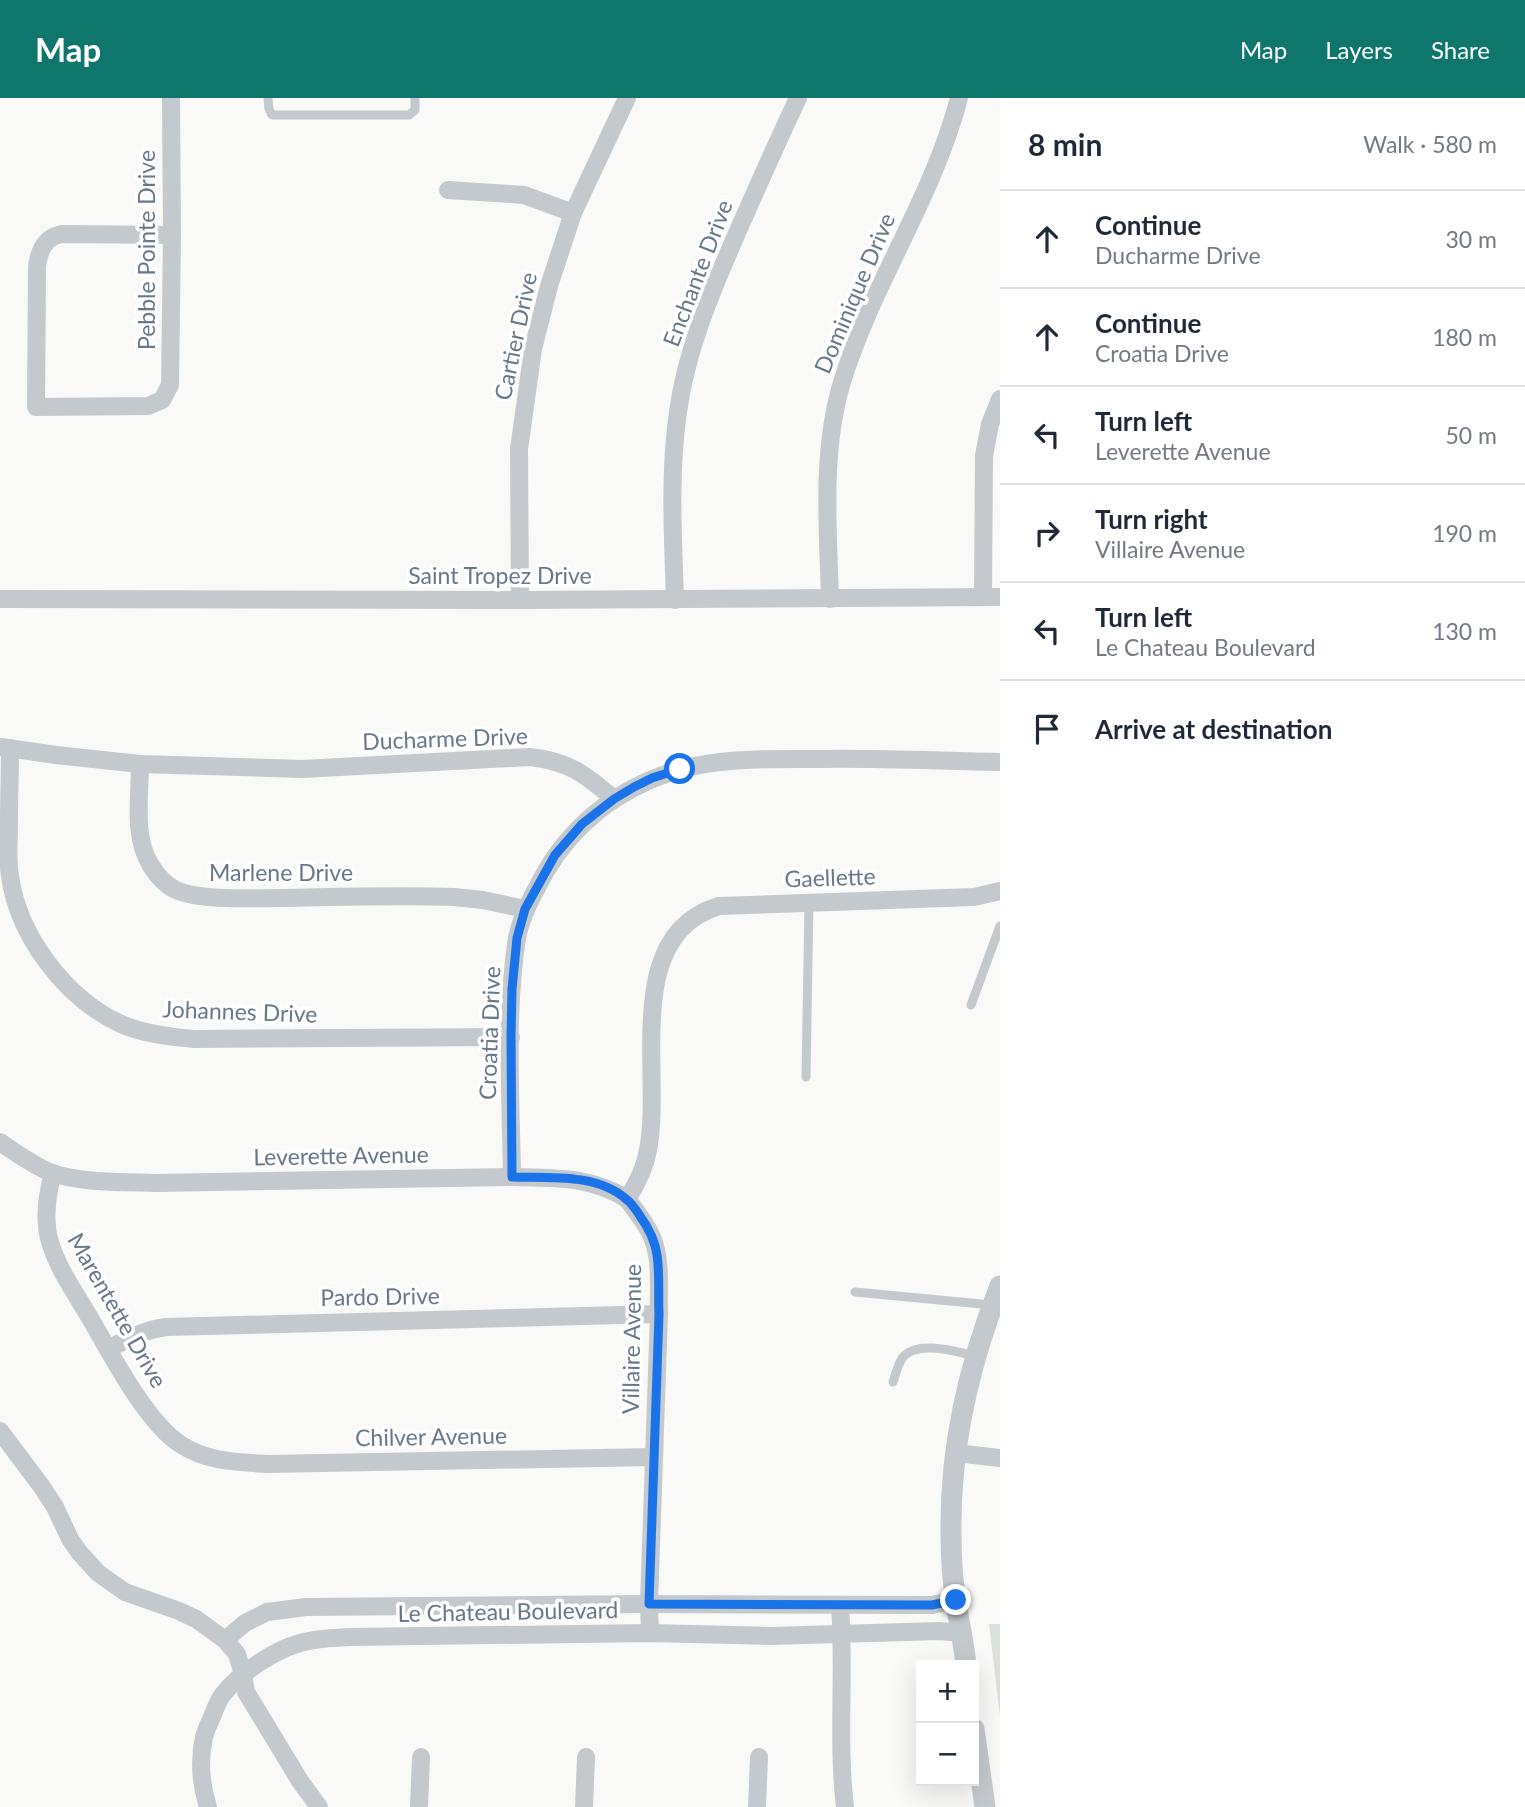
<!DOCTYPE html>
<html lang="en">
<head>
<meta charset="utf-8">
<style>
  :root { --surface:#fff; --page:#f2f2f3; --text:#1f2937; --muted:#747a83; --line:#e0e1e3; --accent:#0f766e }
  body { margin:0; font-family:Lato,sans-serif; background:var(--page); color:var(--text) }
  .controls { position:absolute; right:21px; bottom:21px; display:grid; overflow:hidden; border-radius:0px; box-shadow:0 7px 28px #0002 }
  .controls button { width:63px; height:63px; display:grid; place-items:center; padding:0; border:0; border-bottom:2px solid var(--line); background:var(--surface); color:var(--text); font:35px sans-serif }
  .stop { position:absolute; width:21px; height:21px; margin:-16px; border:5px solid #1a73e8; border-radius:50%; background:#fff }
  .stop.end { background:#1a73e8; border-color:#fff; box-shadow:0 2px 7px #0008 }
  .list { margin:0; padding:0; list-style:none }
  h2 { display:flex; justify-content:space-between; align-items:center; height:91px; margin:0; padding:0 28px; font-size:30px }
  h2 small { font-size:23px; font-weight:400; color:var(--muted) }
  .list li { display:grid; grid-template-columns:46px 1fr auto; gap:21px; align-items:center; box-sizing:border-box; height:98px; padding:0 28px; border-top:2px solid var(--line) }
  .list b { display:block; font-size:26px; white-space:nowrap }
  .list p { margin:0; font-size:23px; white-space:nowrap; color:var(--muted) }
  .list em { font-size:23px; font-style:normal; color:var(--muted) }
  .icon { flex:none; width:38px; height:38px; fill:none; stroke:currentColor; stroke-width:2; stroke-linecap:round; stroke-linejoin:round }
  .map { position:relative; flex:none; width:1000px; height:1709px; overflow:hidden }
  header { display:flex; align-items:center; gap:42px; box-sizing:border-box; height:98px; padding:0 35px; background:var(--accent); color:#fff }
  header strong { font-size:33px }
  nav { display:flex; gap:38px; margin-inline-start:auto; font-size:24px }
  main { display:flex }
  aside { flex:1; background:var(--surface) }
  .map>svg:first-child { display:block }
  .green { fill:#dae1d8 }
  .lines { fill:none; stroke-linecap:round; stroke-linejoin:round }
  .service { stroke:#c4c9cd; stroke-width:9 }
  .minor { stroke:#c4c9cd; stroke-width:18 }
  .tertiary { stroke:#c4c9cd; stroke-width:21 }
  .route { stroke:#1a73e8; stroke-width:9 }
  .labels { text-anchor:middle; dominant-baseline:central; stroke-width:7; stroke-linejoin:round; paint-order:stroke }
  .street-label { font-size:23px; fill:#677889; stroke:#fff }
</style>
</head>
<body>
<header>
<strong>Map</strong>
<nav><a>Map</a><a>Layers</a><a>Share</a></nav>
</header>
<main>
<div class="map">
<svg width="1000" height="1709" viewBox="0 0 1000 1709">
  <rect width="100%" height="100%" fill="#f9f9f7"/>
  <path class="green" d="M989,1526H1000V1618Z"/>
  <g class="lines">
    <g class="service">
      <path d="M268,0L269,11L272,17H409L415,12V0"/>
      <path d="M971,907L1000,828"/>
      <path d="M806,979L809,804"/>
      <path d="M855,1194L992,1207"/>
      <path d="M893,1284C896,1276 898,1264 904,1258C919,1242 957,1254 976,1258"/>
    </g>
    <g class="minor">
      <path d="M171,0L172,137L170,287L162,302L148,308L36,309L37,169C39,152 45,139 62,136L172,137"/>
      <path d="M448,92L524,97L573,115"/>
      <path d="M983,499L984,358L990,326L1000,301"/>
      <path d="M0,501L520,502L1000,499"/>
      <path d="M830,501C828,429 821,354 842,284C872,186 933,100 959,0"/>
      <path d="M520,502L519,351L533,251L549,188L573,115L627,0"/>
      <path d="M675,502C673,439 669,376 678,314C686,254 710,197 734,142C755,94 776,47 798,0"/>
      <path d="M1,649L56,657L140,666L302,671L530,659C568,663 585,676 614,701"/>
      <path d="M10,650C10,675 9,700 9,725C9,742 7,760 10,778C18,838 66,901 121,926C144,936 170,939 194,941L511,939"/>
      <path d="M140,666C140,698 133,738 150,766C156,776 165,787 176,792C200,803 255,800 282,800C340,799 397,797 454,799L483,802L525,811"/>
      <path d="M0,1044C16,1055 34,1068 52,1075C80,1085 126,1084 156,1085L512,1079C555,1080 590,1078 627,1101"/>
      <path d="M53,1075C47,1097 43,1121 50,1144C58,1171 76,1196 90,1220C111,1256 146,1324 180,1346C207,1364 237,1364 268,1366L653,1359"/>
      <path d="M512,1079C511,1003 505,915 517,840C522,815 534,795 546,773C560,749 577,730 598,713C669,658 734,661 820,661C880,660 940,663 1000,664"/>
      <path d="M108,1251C127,1241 144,1232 166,1229L659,1216"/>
      <path d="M0,1333L42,1389L55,1409L70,1441L79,1454L98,1475L125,1494L179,1513L196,1521L225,1542L237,1556L243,1576L246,1594L300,1683L319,1709"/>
      <path d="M956,1355L1000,1360"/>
      <path d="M840,1507C845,1574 837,1642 845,1709"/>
      <path d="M650,1535L649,1506L659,1216C658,1191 662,1163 652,1139C646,1125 636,1113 627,1101C637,1086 645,1070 648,1052C663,976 621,837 719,808L974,799L1000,793"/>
      <path d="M225,1542L245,1525L267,1514L306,1509L649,1506L932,1507L955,1502"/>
      <path d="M208,1709C201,1687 199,1662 204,1639C206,1632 209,1625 212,1619C215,1611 218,1602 224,1595C241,1574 275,1552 300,1545C316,1540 333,1540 349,1539L650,1535L771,1538L939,1533L962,1535"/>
      <path d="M419,1709L421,1659"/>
      <path d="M584,1709L586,1659"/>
      <path d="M757,1709L759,1659"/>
    </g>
    <g class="tertiary">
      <path d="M966,1567C964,1546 959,1525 956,1504C952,1481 951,1457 951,1434C950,1350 969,1266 1000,1188"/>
      <path d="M974,1631L985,1709"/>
    </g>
  </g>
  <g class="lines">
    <path class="route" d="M680,671L652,680L634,689L614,701L582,726L555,757L525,811L517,840L512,891L511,939L512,1079C548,1080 596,1075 626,1101C632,1105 636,1112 640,1118C648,1129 655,1143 657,1157C660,1176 658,1197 659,1216L649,1506L932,1507L956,1502"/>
  </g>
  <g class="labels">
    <g class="street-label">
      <text transform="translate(146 152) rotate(-90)">Pebble Pointe Drive</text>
      <text transform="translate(697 175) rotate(-69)">Enchante Drive</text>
      <text transform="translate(854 195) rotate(-67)">Dominique Drive</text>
      <text transform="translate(515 238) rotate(-78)">Cartier Drive</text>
      <text x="500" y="477">Saint Tropez Drive</text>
      <text transform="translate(445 640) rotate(-2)">Ducharme Drive</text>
      <text x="281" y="774">Marlene Drive</text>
      <text transform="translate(830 779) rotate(-2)">Gaellette</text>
      <text transform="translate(240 913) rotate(2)">Johannes Drive</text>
      <text transform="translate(489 935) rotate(-88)">Croatia Drive</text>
      <text transform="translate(341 1057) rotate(-1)">Leverette Avenue</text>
      <text transform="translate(380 1198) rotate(-1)">Pardo Drive</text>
      <text transform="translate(118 1212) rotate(60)">Marentette Drive</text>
      <text transform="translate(631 1241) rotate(-89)">Villaire Avenue</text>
      <text transform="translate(431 1338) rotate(-1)">Chilver Avenue</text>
      <text transform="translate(508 1513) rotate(-1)">Le Chateau Boulevard</text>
    </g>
  </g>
</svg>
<div class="controls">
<button>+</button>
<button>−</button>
</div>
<div class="stop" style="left:680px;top:671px"></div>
<div class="stop end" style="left:956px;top:1502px"></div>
</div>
<aside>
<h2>8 min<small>Walk · 580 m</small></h2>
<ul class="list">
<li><svg class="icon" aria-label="ahead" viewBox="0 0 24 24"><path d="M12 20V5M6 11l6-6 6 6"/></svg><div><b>Continue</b><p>Ducharme Drive</p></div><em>30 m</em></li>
<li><svg class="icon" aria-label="ahead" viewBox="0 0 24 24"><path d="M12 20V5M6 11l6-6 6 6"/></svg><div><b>Continue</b><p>Croatia Drive</p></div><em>180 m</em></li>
<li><svg class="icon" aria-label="left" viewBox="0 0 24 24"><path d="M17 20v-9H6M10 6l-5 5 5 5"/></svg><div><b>Turn left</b><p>Leverette Avenue</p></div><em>50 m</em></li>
<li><svg class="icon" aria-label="right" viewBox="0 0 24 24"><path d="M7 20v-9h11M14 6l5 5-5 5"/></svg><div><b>Turn right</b><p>Villaire Avenue</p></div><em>190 m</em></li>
<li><svg class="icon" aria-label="left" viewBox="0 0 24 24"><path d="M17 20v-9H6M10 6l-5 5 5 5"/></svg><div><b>Turn left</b><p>Le Chateau Boulevard</p></div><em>130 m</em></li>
<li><svg class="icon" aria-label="arrive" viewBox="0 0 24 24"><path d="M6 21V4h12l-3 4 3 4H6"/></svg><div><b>Arrive at destination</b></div></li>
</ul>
</aside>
</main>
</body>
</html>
